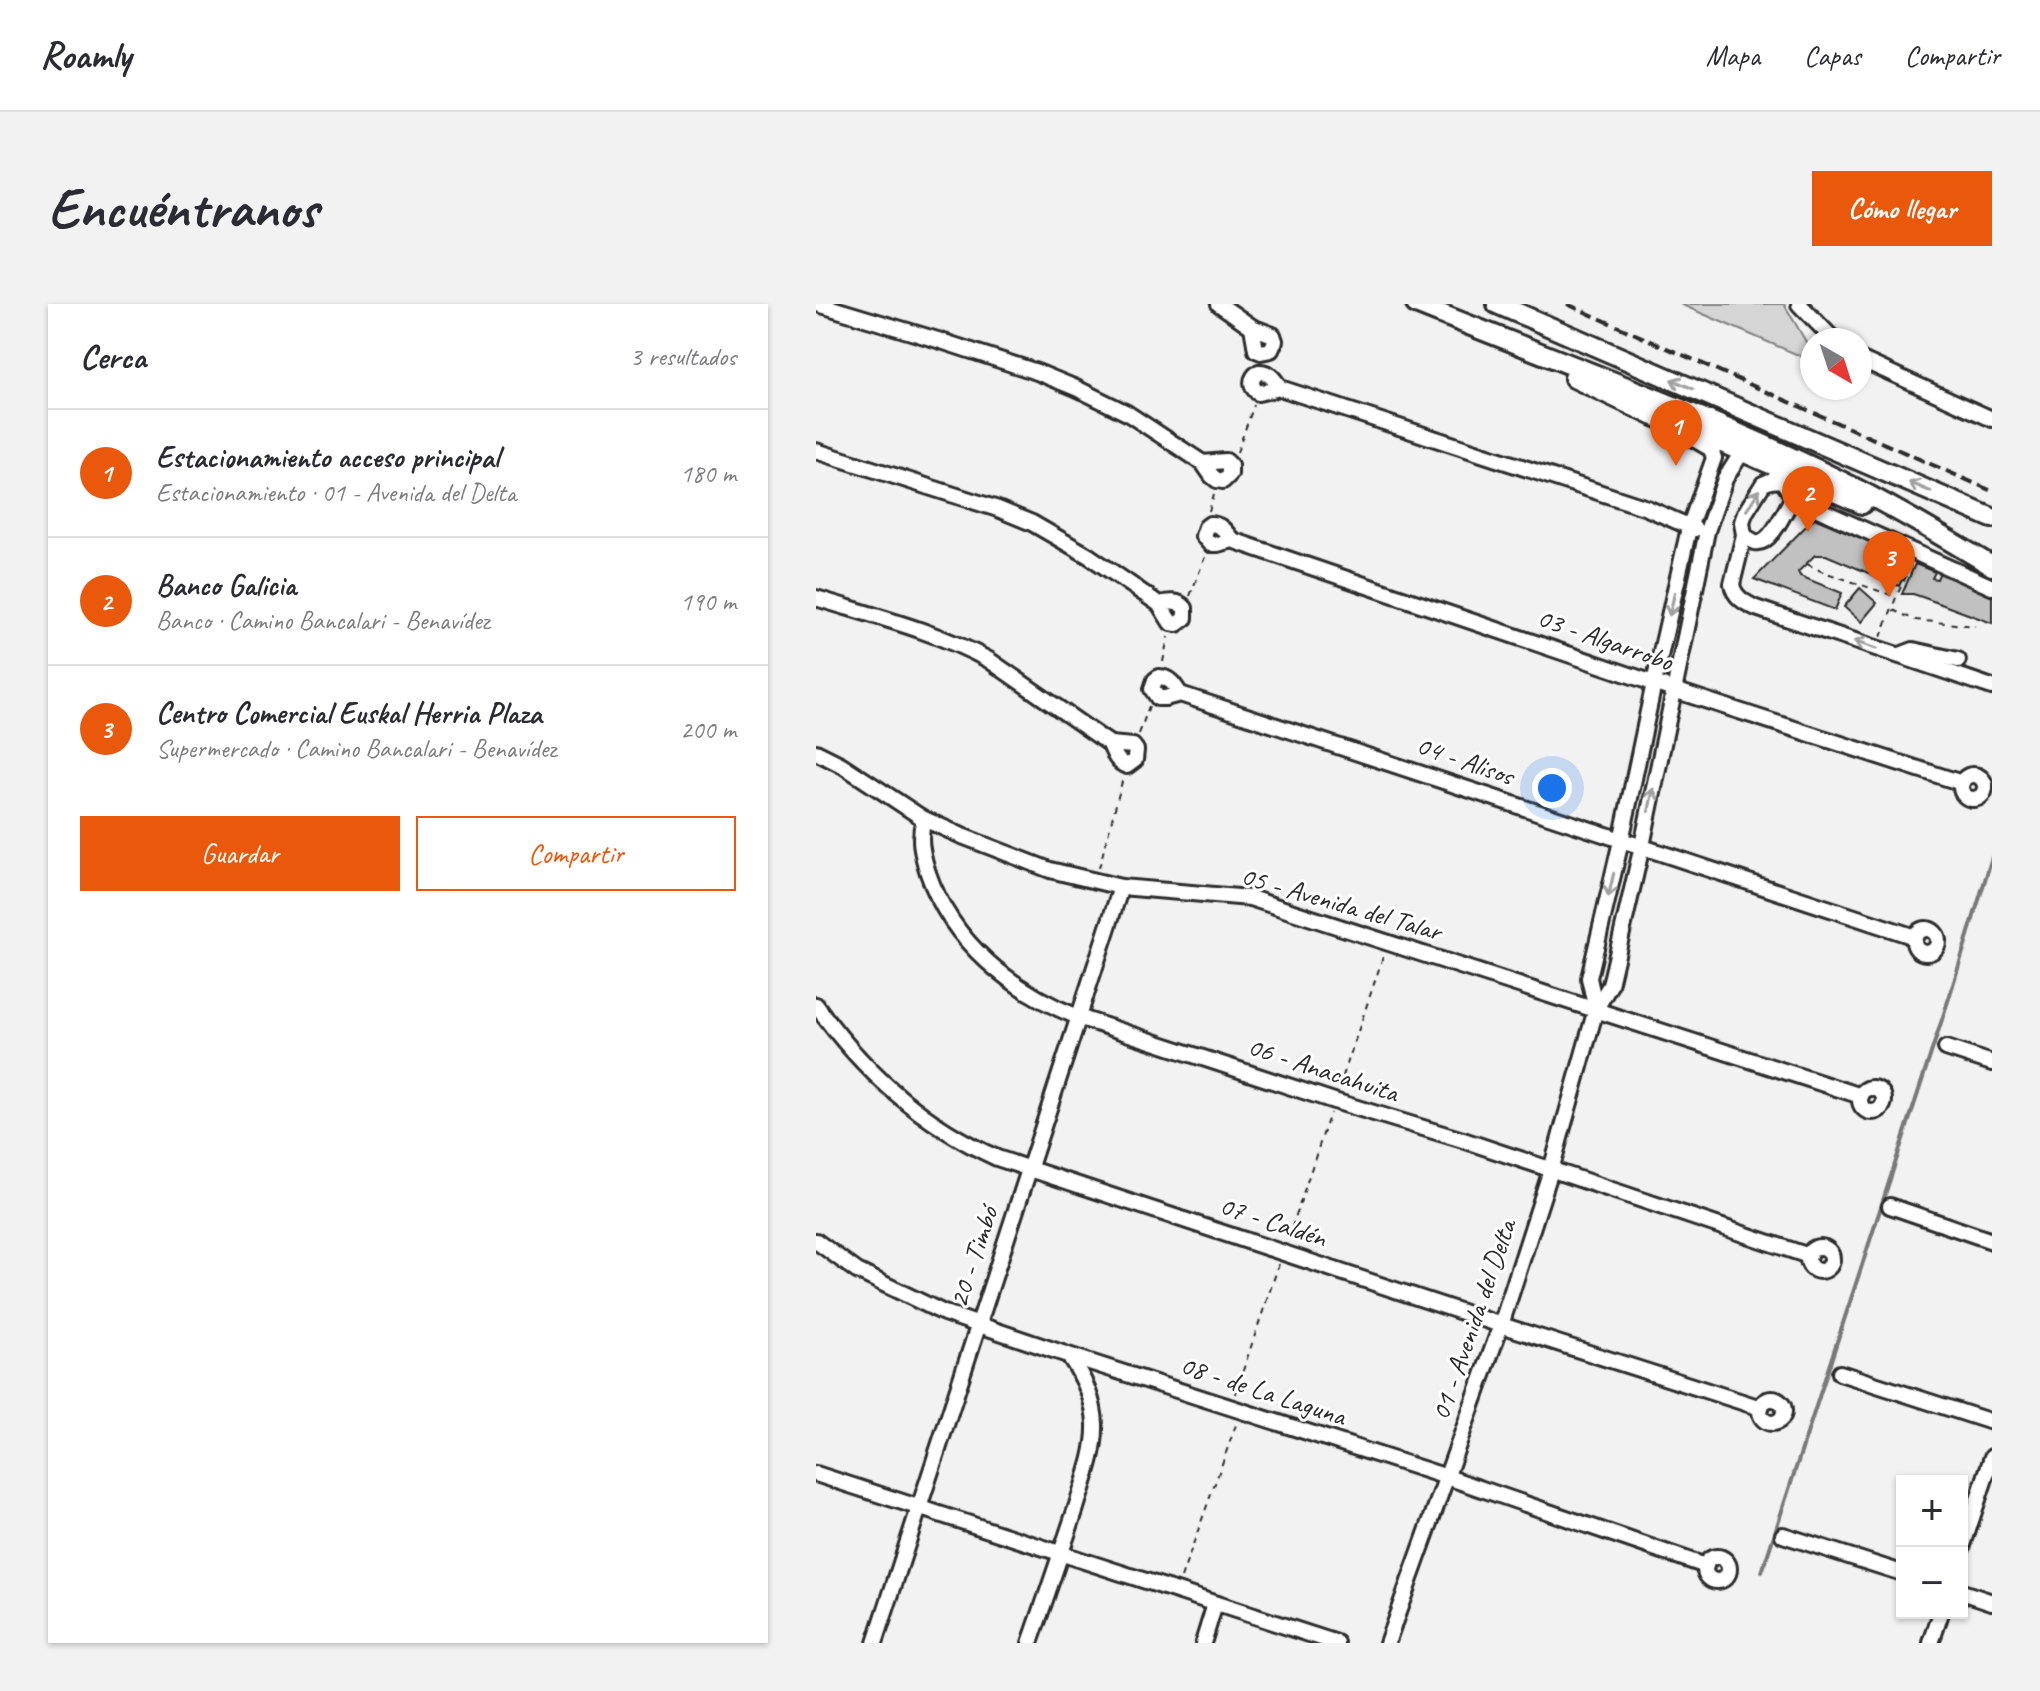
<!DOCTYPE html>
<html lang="es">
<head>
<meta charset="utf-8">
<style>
  :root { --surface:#fff; --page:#f2f2f3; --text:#2b2b33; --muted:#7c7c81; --line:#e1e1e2; --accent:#ea580c }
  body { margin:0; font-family:Caveat,sans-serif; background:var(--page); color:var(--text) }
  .controls { position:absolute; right:24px; bottom:24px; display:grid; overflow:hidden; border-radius:0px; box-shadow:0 2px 6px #0004 }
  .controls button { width:72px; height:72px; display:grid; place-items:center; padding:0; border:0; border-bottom:2px solid var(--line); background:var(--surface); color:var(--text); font:40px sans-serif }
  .compass { position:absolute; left:984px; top:24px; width:72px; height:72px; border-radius:50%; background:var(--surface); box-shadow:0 2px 6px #0004; rotate:141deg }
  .you { position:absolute; left:736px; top:484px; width:28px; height:28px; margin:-20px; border:6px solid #fff; border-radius:50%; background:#1a73e8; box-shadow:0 0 0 12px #1a73e833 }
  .badge { display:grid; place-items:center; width:52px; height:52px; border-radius:50%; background:var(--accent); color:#fff; font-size:26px; font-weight:700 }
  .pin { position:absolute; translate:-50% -66px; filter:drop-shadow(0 2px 4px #0008) }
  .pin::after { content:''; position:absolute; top:42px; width:28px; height:24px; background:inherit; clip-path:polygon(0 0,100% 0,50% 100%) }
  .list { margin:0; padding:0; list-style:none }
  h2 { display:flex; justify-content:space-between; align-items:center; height:104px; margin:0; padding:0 32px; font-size:34px }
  h2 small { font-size:26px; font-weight:400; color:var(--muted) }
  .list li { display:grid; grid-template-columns:52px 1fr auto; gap:24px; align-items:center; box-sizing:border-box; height:128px; padding:0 32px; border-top:2px solid var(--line) }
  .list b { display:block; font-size:30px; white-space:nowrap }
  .list p { margin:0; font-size:26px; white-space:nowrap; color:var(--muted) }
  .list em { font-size:26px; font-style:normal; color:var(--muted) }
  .actions { display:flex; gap:16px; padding:24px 32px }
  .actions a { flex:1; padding:18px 0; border:2px solid var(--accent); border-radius:0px; text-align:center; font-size:28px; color:var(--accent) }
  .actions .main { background:var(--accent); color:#fff }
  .map { position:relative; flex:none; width:1176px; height:1339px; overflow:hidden; border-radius:0px }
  header { display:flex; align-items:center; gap:48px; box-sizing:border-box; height:112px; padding:0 40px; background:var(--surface); border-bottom:2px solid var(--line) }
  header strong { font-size:38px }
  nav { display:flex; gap:44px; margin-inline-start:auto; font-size:28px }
  .intro { display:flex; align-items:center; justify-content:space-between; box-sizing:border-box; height:192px; padding:0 48px }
  h1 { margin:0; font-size:56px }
  .button { padding:20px 36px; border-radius:0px; background:var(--accent); color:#fff; font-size:28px; font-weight:700 }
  main { display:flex; gap:48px; padding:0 48px }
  aside { flex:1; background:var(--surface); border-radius:0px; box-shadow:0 2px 6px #0004 }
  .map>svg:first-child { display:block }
  .green { fill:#d5d5d5; stroke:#808080; stroke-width:2 }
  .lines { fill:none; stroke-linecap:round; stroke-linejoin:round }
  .stream { stroke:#787878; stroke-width:4 }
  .building { fill:#c1c1c1; stroke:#2b2b2b; stroke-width:2 }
  .minor-casing { stroke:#2b2b2b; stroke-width:20 }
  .major-casing { stroke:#2b2b2b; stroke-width:24 }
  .path { stroke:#2b2b2b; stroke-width:2; stroke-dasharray:6 6; stroke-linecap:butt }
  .minor { stroke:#fff; stroke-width:14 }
  .major { stroke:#fff; stroke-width:18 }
  .rail { stroke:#2b2b2b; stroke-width:4; stroke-dasharray:12 6; stroke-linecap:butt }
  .oneway { stroke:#a0a0a0 }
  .labels { text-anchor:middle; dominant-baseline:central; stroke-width:6; stroke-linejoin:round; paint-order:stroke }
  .street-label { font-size:28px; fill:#2b2b2b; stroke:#fff }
</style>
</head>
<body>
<header>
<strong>Roamly</strong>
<nav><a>Mapa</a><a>Capas</a><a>Compartir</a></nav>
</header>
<div class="intro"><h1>Encuéntranos</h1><a class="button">Cómo llegar</a></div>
<main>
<aside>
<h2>Cerca<small>3 resultados</small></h2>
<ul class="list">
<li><span class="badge">1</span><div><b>Estacionamiento acceso principal</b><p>Estacionamiento · 01 - Avenida del Delta</p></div><em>180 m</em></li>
<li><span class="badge">2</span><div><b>Banco Galicia</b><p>Banco · Camino Bancalari - Benavídez</p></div><em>190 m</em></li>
<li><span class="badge">3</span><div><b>Centro Comercial Euskal Herria Plaza</b><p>Supermercado · Camino Bancalari - Benavídez</p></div><em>200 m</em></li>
</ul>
<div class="actions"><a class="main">Guardar</a><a>Compartir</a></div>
</aside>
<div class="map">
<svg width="1176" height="1339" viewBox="0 0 1176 1339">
  <rect width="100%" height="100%" fill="#f2f2f2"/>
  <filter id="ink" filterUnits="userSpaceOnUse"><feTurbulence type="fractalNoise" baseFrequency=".0125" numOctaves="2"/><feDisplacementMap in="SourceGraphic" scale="16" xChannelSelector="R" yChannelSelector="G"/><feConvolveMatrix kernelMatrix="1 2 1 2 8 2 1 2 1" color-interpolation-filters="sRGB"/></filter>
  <g filter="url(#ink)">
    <path class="green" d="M864,0H968L996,48V57Z"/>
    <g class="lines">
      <path class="stream" d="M946,1268L1133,694L1176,553"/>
    </g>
    <g class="building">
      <path d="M998,214L1096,255L1083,282L1010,251H999L982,268L984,272L1026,289L1019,306L938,275Z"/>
      <path d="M1099,260L1119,268L1116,274L1121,275L1124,268L1176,291V319L1106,293L1097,290H1086Z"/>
      <path d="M1044,284L1061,299L1045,318L1028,303Z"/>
    </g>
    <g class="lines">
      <defs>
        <g id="minor">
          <path d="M2,0L125,37L221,68L260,84L311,109L387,159L396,172L401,176L407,177L414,170V161L410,157L387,159"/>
          <path d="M403,0L436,23L457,31L459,37L455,46L445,48L440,46L436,23"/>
          <path d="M983,0L1018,36"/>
          <path d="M1044,55L1176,115"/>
          <path d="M443,68C453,67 459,76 464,84L442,89C434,82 434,74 443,68Z"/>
          <path d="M464,84L831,204L879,225"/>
          <path d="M0,147L182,205L216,219L273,252L343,300L355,319L361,320L369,314V304C363,296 352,298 343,300"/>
          <path d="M966,176L954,177L947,180L929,209L926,218L928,231L916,280C918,293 929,299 940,304C1019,331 1098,356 1176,383"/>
          <path d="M966,176L977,193L993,201L1176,283"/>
          <path d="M394,220C405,220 410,228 416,236L401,240H394L387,232L390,223Z"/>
          <path d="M928,231C930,233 937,237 939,238C955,242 970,204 977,193"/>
          <path d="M416,236L858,386L1146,479"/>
          <path d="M0,294C58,312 120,327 173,356L294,440"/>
          <path d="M1084,351L1097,346L1142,356"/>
          <path d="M343,373C354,373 359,382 364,390L349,394H342L336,385L339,376Z"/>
          <path d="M364,390L1099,633"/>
          <path d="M294,440L317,442L320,446L319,456L311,462C301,459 298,450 294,440Z"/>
          <path d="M0,448L26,461L108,515L146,532L234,566L305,583L434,594L1045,792"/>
          <circle cx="1157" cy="483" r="12"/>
          <path d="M108,515C102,534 106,550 112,569C136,639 195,686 262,713L518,797L647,836L993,952"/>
          <circle cx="1110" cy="637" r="12"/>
          <path d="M0,701C46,766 107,821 181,854L685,1021L945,1104"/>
          <path d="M780,705L773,674L805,537L838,379L873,224L898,154L895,145L876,134"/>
          <path d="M1130,744L1176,759"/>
          <circle cx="1056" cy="796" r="12"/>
          <path d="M1074,902L1176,937"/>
          <path d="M0,937L41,967L128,1009L252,1051L631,1173L890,1262"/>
          <circle cx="1004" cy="955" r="12"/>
          <path d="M1024,1069L1176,1118"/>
          <circle cx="956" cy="1107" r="12"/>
          <path d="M0,1170L521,1339"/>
          <path d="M967,1231L1086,1269"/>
          <path d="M1146,1244L1176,1153"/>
          <circle cx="901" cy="1265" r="12"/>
          <path d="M1146,1288L1176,1298"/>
          <path d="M59,1339L305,583"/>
          <path d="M214,1339C230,1294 245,1249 260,1204C268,1177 280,1148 279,1120C278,1094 267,1072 253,1052"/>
          <path d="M387,1339L399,1300"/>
          <path d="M571,1339L685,1021L735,866L780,705L794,681L826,542L891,227L909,175L926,148"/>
          <path d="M1115,1339L1125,1309"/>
        </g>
        <g id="major">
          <path d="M600,0C739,56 882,107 1017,173C1071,199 1124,231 1176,262"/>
          <path d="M681,0L1176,214"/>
          <path d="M758,74L838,112L904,138L1046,200"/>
        </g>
      </defs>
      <use href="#minor" class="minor-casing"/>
      <use href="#major" class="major-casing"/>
      <g class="path">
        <path d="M421,148L438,101"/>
        <path d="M393,207L398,190"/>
        <path d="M991,260L1005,267L1075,291H1080"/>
        <path d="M374,292L389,253"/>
        <path d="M1077,306L1099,316L1159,322"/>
        <path d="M1065,333L1081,291L1095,262"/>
        <path d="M347,358L352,333"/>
        <path d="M323,430L333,402"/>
        <path d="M283,564L307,474"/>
        <path d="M523,784L567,653"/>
        <path d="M472,935L514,809"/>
        <path d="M419,1090L463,960"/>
        <path d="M365,1274L421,1118"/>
      </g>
      <use href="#minor" class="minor"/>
      <use href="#major" class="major"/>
      <path class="rail" d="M751,0L1176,187"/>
    </g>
    <defs><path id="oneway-shaft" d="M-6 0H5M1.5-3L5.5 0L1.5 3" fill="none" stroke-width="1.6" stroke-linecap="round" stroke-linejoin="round" transform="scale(2)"/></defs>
    <g class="oneway">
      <use href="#oneway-shaft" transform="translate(866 80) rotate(-157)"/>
      <use href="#oneway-shaft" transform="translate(1104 183) rotate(-157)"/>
      <use href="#oneway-shaft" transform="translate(937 196) rotate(-58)"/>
      <use href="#oneway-shaft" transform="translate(856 300) rotate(103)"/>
      <use href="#oneway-shaft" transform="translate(1049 341) rotate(-161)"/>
      <use href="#oneway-shaft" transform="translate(835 496) rotate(-78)"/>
      <use href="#oneway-shaft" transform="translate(795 581) rotate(103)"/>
    </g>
  </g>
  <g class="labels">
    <g class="street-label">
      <text transform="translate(789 335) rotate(19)">03 - Algarrobo</text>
      <text transform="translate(649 456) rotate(19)">04 - Alisos</text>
      <text transform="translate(525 599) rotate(16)">05 - Avenida del Talar</text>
      <text transform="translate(507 765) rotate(18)">06 - Anacahuita</text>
      <text transform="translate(457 917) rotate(18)">07 - Caldén</text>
      <text transform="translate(157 953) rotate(-72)">20 - Timbó</text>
      <text transform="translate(657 1016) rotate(-71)">01 - Avenida del Delta</text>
      <text transform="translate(447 1086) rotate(18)">08 - de La Laguna</text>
    </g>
  </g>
</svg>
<div class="controls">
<button>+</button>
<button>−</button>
</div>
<svg class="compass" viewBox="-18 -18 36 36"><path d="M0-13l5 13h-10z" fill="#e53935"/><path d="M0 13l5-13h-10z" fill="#7c7c81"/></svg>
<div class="you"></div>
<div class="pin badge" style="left:860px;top:162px">1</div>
<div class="pin badge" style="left:992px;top:228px">2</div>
<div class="pin badge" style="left:1073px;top:293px">3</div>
</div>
</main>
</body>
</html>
